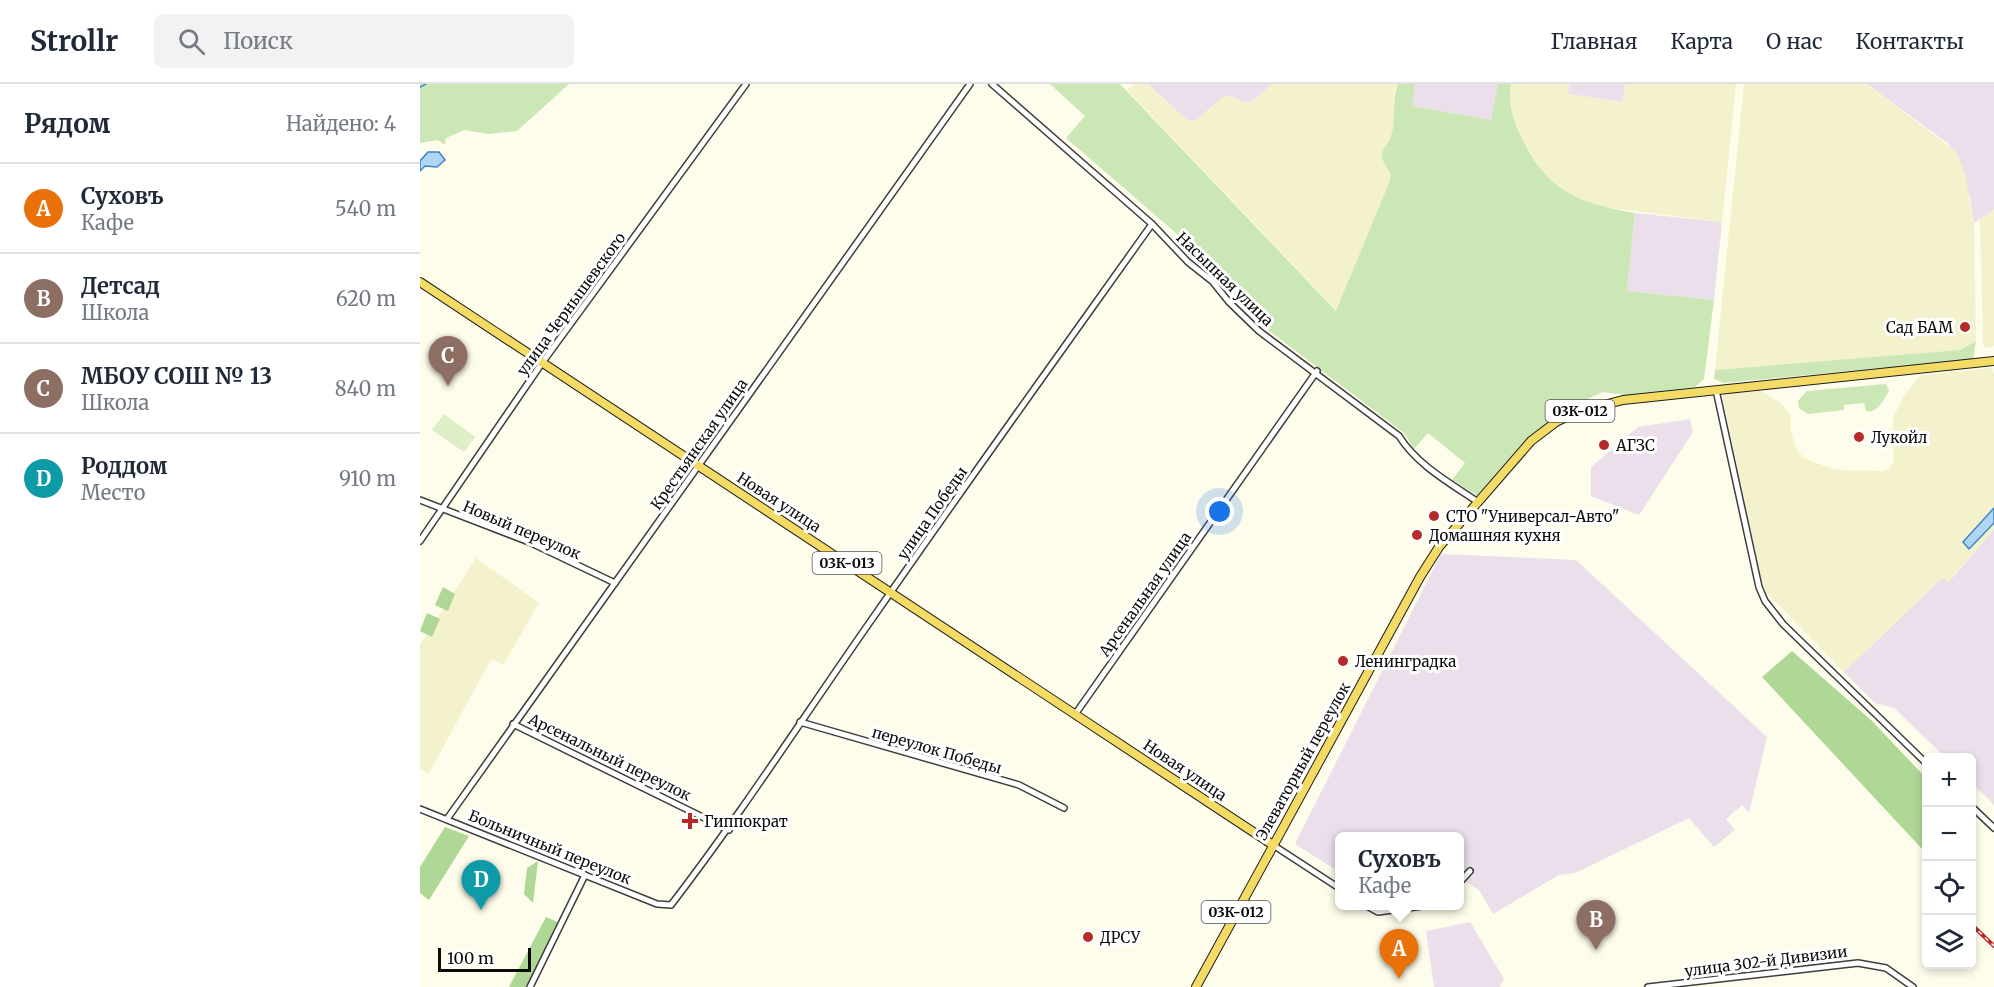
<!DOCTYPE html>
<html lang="ru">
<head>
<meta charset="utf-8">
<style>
  :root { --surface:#fff; --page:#f2f2f3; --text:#1f2937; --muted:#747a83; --line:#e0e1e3; --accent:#b62b29 }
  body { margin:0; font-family:Merriweather,serif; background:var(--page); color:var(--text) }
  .controls { position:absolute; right:18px; bottom:18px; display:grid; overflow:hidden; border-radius:9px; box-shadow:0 3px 9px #0003 }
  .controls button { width:54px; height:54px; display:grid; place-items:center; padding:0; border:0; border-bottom:2px solid var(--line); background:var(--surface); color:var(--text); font:30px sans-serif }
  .scale { position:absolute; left:18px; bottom:15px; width:93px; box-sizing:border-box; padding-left:6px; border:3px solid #0b0b0b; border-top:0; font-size:16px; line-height:21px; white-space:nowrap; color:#0b0b0b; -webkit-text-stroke:4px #fff; paint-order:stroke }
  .you { position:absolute; left:800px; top:428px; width:21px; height:21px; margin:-15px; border:4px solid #fff; border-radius:50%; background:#1a73e8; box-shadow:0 0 0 9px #1a73e833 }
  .badge { display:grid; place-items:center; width:39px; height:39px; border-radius:50%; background:var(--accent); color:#fff; font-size:20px; font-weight:700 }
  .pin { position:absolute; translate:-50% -50px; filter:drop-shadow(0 2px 3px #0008) }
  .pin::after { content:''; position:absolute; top:32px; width:21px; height:18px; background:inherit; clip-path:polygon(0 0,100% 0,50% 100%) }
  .popup { position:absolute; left:915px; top:748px; width:129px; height:78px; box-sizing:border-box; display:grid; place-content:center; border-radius:9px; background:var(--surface); filter:drop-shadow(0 2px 4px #0005); font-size:20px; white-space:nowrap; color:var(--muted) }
  .popup b { font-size:22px; color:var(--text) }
  .popup::after { content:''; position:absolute; left:50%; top:100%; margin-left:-12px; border:12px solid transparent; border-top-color:var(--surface) }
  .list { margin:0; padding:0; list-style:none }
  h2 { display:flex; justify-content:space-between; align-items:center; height:78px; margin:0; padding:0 24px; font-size:26px }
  h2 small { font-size:20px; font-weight:400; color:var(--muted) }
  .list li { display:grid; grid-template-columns:39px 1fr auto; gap:18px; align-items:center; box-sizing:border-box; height:90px; padding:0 24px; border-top:2px solid var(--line) }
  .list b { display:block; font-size:22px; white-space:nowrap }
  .list p { margin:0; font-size:20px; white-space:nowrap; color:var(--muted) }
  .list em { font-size:20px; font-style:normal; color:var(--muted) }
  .icon { flex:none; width:33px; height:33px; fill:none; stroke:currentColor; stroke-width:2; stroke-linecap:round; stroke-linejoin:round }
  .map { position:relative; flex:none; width:1574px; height:903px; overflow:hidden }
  header { display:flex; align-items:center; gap:36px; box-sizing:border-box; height:84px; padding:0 30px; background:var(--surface); border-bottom:2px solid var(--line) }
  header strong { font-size:28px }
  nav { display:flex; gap:33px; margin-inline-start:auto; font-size:21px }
  .search { width:420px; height:54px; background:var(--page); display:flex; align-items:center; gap:15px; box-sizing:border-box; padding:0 21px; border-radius:9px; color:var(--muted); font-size:22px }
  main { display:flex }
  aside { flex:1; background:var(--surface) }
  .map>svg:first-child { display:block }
  .industrial { fill:#eadfea }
  .farmland { fill:#f3f2cc }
  .green { fill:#cce7b6 }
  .forest { fill:#afd796 }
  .pitch { fill:#deeec7 }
  .water { fill:#b1d6f4; stroke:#3b86c8; stroke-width:1.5 }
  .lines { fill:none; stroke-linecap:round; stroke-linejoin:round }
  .stream { stroke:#3b86c8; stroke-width:1.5 }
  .street-casing { stroke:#3e3e3e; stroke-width:8 }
  .primary-casing { stroke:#1c1c1c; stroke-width:10 }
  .street { stroke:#fff; stroke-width:5 }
  .primary { stroke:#f4db65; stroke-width:8 }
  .rail-casing { stroke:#b62b29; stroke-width:4 }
  .rail { stroke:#fff; stroke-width:1.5; stroke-dasharray:4.5; stroke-linecap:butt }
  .poi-dot { fill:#b62b29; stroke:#fff; stroke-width:2 }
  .labels { text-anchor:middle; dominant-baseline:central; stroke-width:6; stroke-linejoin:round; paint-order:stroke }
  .shield { fill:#fff; stroke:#545454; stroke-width:1.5 }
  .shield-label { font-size:14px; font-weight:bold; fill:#0b0b0b }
  .street-label { font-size:15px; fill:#0b0b0b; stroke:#fff }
  .poi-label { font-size:15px; fill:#0b0b0b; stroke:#fff; text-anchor:start }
</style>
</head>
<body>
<header>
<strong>Strollr</strong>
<div class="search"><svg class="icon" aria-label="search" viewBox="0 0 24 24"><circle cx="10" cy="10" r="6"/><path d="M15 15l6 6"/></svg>Поиск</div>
<nav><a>Главная</a><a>Карта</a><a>О нас</a><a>Контакты</a></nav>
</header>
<main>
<aside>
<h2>Рядом<small>Найдено: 4</small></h2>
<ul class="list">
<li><span class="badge" style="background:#e8710a">A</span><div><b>Суховъ</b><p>Кафе</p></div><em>540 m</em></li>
<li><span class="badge" style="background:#8d6e63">B</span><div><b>Детсад</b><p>Школа</p></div><em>620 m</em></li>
<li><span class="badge" style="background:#8d6e63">C</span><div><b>МБОУ СОШ № 13</b><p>Школа</p></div><em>840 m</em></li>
<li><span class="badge" style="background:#0f9aa8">D</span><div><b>Роддом</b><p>Место</p></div><em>910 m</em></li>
</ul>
</aside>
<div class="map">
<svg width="1574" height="903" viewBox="0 0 1574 903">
  <rect width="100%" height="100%" fill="#fefcea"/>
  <g class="industrial">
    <path d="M728,0H852L833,17L825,18L806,11L775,37L767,36Z"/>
    <path d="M995,0H1078L1072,36L991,22Z"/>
    <path d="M1149,0H1205L1203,18L1148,10Z"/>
    <path d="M1447,0H1574V126L1554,139L1550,113L1529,60Z"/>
    <path d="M1215,129L1302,138L1294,216L1207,207Z"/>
    <path d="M1270,335L1273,348L1219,431L1171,412V383L1218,343Z"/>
    <path d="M1574,445V721L1552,699V674L1525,673L1474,624L1455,619L1424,588L1523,493L1528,498L1535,491Z"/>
    <path d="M1021,470L1156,476L1347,653L1329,729L1322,721L1306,735L1315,746L1294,763L1269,734L1155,789L1139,791L1073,830L1059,806L1039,793V752H919V788L875,760Z"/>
    <path d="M1050,838L1084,895L1080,903H1014L1006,847Z"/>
  </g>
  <g class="farmland">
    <path d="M714,0H728L767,36L774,37L806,11L825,18L833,17L852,0H978L974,9L975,37L971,52L962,69L971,90L969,99L917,227L707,6Z"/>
    <path d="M1091,0H1149L1148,10L1202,18L1205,0H1316L1302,138L1176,122L1141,106L1124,90L1102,55L1090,26Z"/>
    <path d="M1324,0H1447L1537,68L1545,90L1554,139L1556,257L1540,266L1295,286Z"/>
    <path d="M1574,126V262L1567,264L1563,262L1560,135Z"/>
    <path d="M1572,284L1574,291V445L1528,498L1522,494L1424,588L1347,509L1341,495L1302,310L1341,307L1362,320L1371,332V348L1377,367L1386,375L1415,386L1463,387L1470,384L1474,376L1473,334L1484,311L1501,291Z"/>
    <path d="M56,474L119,519L83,581L71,575L9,689L0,685V561Z"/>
  </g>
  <g class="green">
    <path d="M0,0H149L97,47L69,50L44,46L26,54L25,61L18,56L0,59Z"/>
    <path d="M630,0H700L916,227L969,99L971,90C968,85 963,79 962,73C961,66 969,58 971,52C977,35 971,17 978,0H995L992,22L1071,36L1078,0H1091C1088,22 1093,38 1104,58C1129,109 1162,120 1215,129L1207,207L1294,216L1284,295L1275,303L1206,311L1183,308L1168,315L1110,352L1057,411L1032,396L1045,379L1008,349L994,365L984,349L844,243L757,150L646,54L665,32Z"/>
    <path d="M1556,257L1553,275L1304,299L1294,295L1295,286L1540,266Z"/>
    <path d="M1466,300L1469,307C1463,316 1458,330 1446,327L1444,319L1424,321V326L1388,330L1379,324L1378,317L1387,307Z"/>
  </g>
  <g class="forest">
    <path d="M23,503L35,510L28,527L15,521Z"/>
    <path d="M7,529L20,535L12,553L0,547Z"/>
    <path d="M1372,567L1452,637L1506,694V763L1503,766L1342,593Z"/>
    <path d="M25,743L49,752L9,816L0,809V783Z"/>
    <path d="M118,777L113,819L104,810L107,784Z"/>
    <path d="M126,833L140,839L109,903H89Z"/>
  </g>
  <path class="pitch" d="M24,330L55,353L44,368L12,346Z"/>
  <g class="water">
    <path d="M8,68H19L25,76L17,83L5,82L0,87V77Z"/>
    <path d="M1574,424V439L1549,465L1543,458Z"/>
  </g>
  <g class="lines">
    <path class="stream" d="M0,3L6,0"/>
    <defs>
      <g id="street">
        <path d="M572,0L732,140L768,178L792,197L809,218L839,247L979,352C997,381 1030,399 1058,418"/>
        <path d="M1296,306L1339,503L1345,517L1363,540L1506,679"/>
        <path d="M0,416L109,458L195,499"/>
        <path d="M0,457L122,279L326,0"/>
        <path d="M656,629L897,287"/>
        <path d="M380,638L599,701L644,724"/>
        <path d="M93,640L309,746"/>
        <path d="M1552,723L1574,744"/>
        <path d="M0,725L237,820L251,821C324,726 388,626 457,528C547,398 640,269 732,140"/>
        <path d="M27,735L550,0"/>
        <path d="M853,761L919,804"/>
        <path d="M1039,799L1050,787"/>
        <path d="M947,822L958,828L1002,822"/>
        <path d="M110,903L165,791"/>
        <path d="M1228,903L1438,879L1466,884L1493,903"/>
      </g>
      <g id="primary">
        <path d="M0,198L853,761"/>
        <path d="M776,903L1000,493L1019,463L1111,357L1136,338L1157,328L1203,316L1574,277"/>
      </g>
    </defs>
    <use href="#street" class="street-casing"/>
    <use href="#primary" class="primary-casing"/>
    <use href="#street" class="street"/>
    <use href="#primary" class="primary"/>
    <defs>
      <path id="rail" d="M1552,841L1574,862"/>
    </defs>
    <use href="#rail" class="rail-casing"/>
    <use href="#rail" class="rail"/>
  </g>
  <g class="poi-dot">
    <circle cx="1545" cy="243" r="6"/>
    <circle cx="1439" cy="353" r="6"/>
    <circle cx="1184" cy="361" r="6"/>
    <circle cx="1014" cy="432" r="6"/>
    <circle cx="997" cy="451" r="6"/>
    <circle cx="923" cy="577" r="6"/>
    <path d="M267 728h6v6h6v6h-6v6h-6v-6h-6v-6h6z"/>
    <circle cx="668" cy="853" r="6"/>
  </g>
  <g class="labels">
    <g class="shield">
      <rect x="1125.5" y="316" width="69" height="22" rx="4.5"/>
      <rect x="392.5" y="468" width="69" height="22" rx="4.5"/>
      <rect x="781.5" y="817" width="69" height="22" rx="4.5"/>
    </g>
    <g class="shield-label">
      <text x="1160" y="327">03К-012</text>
      <text x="427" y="479">03К-013</text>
      <text x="816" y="828">03К-012</text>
    </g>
    <g class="street-label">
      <text transform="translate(805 195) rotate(44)">Насыпная улица</text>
      <text transform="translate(151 220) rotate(-54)">улица Чернышевского</text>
      <text transform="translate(279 360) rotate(-55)">Крестьянская улица</text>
      <text transform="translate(359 418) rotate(33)">Новая улица</text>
      <text transform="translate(512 429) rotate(-55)">улица Победы</text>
      <text transform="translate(102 446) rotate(23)">Новый переулок</text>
      <text transform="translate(725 510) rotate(-55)">Арсенальная улица</text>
      <text transform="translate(517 666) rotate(16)">переулок Победы</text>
      <text transform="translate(190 673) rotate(26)">Арсенальный переулок</text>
      <text transform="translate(883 677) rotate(-61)">Элеваторный переулок</text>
      <text transform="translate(765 686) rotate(34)">Новая улица</text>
      <text transform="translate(130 763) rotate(22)">Больничный переулок</text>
      <text transform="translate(1346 877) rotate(-7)">улица 302-й Дивизии</text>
    </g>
    <g class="poi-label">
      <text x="1533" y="243" text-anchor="end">Сад БАМ</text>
      <text x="1451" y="353">Лукойл</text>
      <text x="1196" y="361">АГЗС</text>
      <text x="1026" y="432">СТО "Универсал-Авто"</text>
      <text x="1009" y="451">Домашняя кухня</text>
      <text x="935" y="577">Ленинградка</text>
      <text x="284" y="737">Гиппократ</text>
      <text x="680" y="853">ДРСУ</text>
    </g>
  </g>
</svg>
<div class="controls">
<button>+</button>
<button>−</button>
<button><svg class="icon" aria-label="locate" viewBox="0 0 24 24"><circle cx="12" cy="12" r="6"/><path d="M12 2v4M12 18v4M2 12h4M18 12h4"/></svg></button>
<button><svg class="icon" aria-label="layers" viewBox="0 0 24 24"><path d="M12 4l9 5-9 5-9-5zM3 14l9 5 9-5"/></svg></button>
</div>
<div class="scale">100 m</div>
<div class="you"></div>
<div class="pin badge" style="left:979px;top:895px;background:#e8710a">A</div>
<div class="popup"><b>Суховъ</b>Кафе</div>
<div class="pin badge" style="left:1176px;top:866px;background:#8d6e63">B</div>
<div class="pin badge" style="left:28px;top:302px;background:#8d6e63">C</div>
<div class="pin badge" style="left:61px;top:826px;background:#0f9aa8">D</div>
</div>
</main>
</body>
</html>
